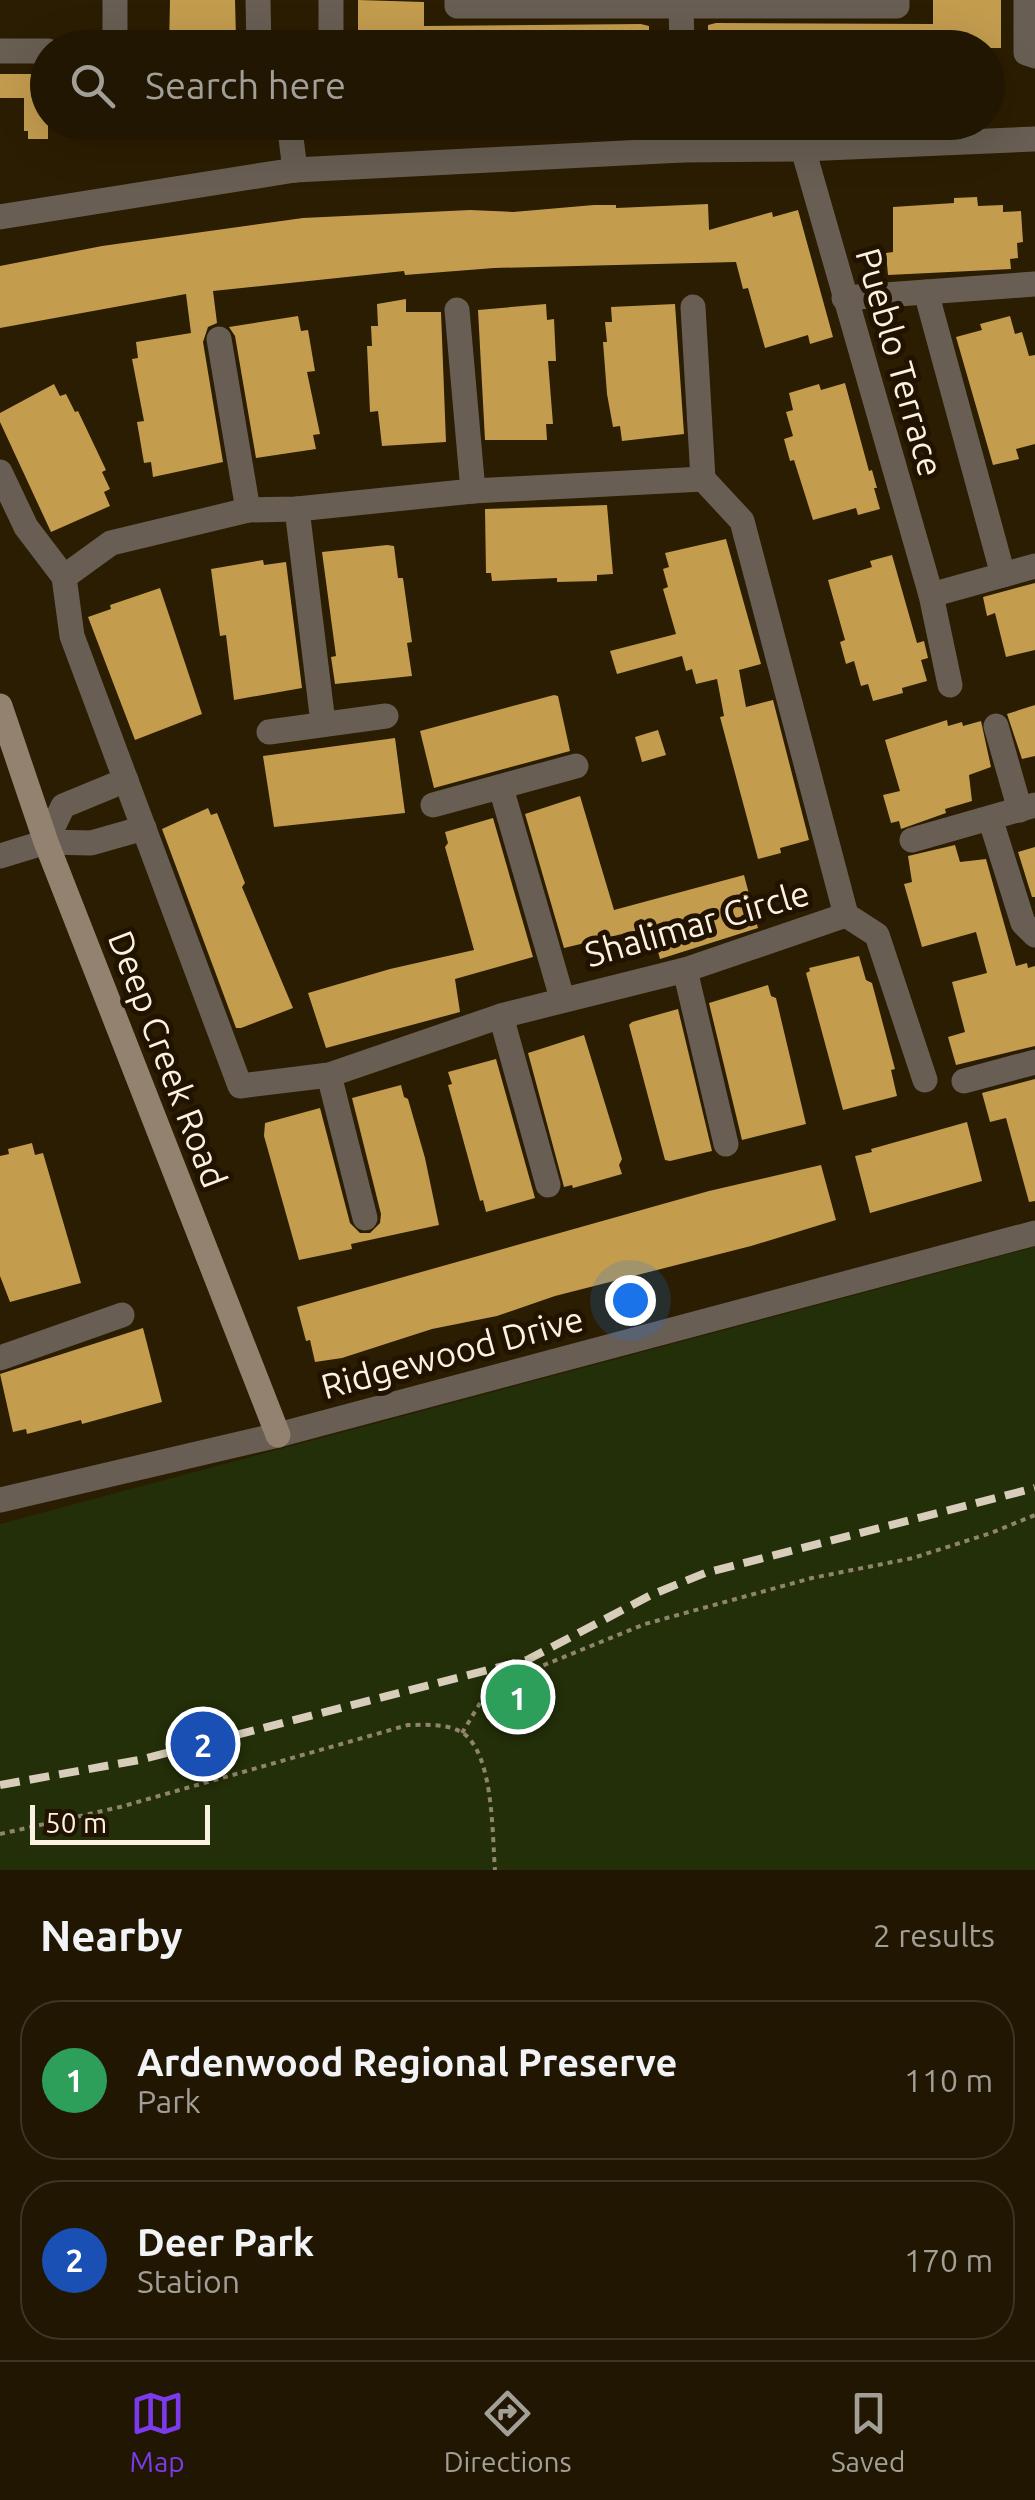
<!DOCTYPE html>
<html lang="en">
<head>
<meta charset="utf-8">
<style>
  :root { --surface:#201601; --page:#2d2310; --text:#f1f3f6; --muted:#a29f99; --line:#3d3523; --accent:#7c3aed }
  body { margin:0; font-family:Ubuntu,sans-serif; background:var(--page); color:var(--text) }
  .scale { position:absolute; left:30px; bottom:25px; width:180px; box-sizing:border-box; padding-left:10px; border:5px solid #fbf2e1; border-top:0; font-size:28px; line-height:35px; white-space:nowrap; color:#fbf2e1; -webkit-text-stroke:8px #211300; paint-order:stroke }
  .you { position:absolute; left:630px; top:1300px; width:35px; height:35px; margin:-25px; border:8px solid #fff; border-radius:50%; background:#1a73e8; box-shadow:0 0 0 15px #1a73e833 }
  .badge { display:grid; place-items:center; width:65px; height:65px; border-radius:50%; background:var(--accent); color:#fff; font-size:32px; font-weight:700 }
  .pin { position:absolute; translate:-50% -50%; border:5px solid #fff; box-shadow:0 2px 10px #0006 }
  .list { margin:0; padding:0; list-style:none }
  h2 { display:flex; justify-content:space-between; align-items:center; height:130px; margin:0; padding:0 40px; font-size:42px }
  h2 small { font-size:32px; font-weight:400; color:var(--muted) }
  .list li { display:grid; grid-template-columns:65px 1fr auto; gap:30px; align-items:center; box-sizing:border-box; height:160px; margin:0 20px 20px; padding:0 20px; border:2px solid var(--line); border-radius:40px }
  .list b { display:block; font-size:38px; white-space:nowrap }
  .list p { margin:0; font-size:32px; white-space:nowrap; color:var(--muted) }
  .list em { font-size:32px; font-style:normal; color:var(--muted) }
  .icon { flex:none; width:55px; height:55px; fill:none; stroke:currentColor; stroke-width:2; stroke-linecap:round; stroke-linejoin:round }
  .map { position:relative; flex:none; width:1035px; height:1870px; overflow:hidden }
  .search { position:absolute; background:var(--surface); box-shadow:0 10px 40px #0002; left:30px; right:30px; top:30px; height:110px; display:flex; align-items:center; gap:25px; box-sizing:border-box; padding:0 35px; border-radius:55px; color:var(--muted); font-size:38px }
  .sheet { height:490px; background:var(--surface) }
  nav { display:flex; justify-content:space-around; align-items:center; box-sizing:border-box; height:140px; border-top:2px solid var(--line); background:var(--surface); font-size:28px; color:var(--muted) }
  nav a { display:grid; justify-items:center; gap:5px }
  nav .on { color:var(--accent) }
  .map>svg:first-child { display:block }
  .green { fill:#232f08 }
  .building { fill:#c39c4e }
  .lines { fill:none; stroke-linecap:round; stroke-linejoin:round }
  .path { stroke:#90846e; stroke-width:4; stroke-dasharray:5 5; stroke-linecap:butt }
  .street { stroke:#685e53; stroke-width:25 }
  .secondary { stroke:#92826f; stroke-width:25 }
  .rail { stroke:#d7cdba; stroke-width:8; stroke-dasharray:20 10; stroke-linecap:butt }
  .labels { text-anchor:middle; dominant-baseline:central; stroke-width:10; stroke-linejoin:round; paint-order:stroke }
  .street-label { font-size:35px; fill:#fbf2e1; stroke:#211300 }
</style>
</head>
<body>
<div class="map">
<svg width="1035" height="1870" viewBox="0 0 1035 1870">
  <rect width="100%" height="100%" fill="#2b1d01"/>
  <path class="green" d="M1035,1247V1870H0V1524Z"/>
  <g class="building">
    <path d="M170,0H235L236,39L214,38V48H169Z"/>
    <path d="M358,0L424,2V26L641,24L649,26V48H379V42H358Z"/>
    <path d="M933,0H1001V48H708V25L716,23L933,24Z"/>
    <path d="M0,74H48V139H28V131H24V98H0Z"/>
    <path d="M977,197L978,206L1003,205V212L1021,211L1023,242L1017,243L1018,258L1010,259L1011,269L888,275L886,253L893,252V207L954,203V198Z"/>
    <path d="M708,204L709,230L772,212L773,217L798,210L833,337L810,344L808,335L765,348L748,288L743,289L736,262L494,268L405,275L404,271L213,291L217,323L208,327L203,342L223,462L153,477L151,462L144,463L137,422L144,421L132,359L138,358L136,342L191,333L186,294L0,328V266L102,246L303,218L470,210L513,212L594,205H616V208Z"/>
    <path d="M406,299V312H441L446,442L382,446L378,411L370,412L367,346H372L371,326H378L377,304Z"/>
    <path d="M546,304L547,320L554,319L556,361H548L553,424H546L547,440H485L478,310Z"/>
    <path d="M675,304L684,434L622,441L620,426L613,427L607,394L603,342H607L605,322H612L611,307Z"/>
    <path d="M298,316L301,331L308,330L315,371L307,372L320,434L313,435L316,449L256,458L235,336L229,327Z"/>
    <path d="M1010,316L1015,334L1022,332L1029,356L1035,355V444L1016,449L1019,459L993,465L956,337L982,330L980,324Z"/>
    <path d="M845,383L869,471L872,470L877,488H874L880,509L858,515L856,508L813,520L794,460L790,461L784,439L793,436L786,412L793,410L789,393L819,384L821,390Z"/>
    <path d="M54,384L60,396L66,394L75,412L78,411L97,451L106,470L102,472L110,489L104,492L110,506L51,532L0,422V413Z"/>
    <path d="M607,505L613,574L597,575V581L557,582V578L492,581L491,573H486L485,509Z"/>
    <path d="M726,539L761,664L739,670L746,707L773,700L809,840L780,848L781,853L758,859L720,717L724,716L717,679L696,684L692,669L686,671L682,656L617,674L610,651L676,634L663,589L668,587L663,569L669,567L665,553Z"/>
    <path d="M387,545L394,546L398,578H403L412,642L407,643L412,676L335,684L331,657L336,656L322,552Z"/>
    <path d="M892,555L917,643L924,641L928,658L921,660L927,681L902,688L903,693L873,701L868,684L861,686L854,661L846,664L840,642L845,640L828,580L872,567L870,561Z"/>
    <path d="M263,560L264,565L286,562L302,688L234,700L226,635L220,636L211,569Z"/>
    <path d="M1035,583V650L1006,657L995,613L987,616L983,597Z"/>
    <path d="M160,588L202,714L135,740L88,617L111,609L110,605Z"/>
    <path d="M554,695L558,696L570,751L434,788L420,731Z"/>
    <path d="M1035,705V756L1022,759L1007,714Z"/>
    <path d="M947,720L948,726L962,722L963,726L981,721L991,767L969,775L972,801L945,809L946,813L901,829L899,821L891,823L883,795L900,791L885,740Z"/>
    <path d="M658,730L666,755L642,762L635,737Z"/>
    <path d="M395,738L405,813L274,827L263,756Z"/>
    <path d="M580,796L614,910L744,875L758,928L660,959L651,927L564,948L525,814Z"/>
    <path d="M208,808L211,815L217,813L245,883L242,887L293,1008L241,1028H236L162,829Z"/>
    <path d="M493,818L533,957L455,979L460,1012L326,1048L308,993L390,969L474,950L445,847L448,843L445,832Z"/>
    <path d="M955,845L960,862L986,859L1016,966L1027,963L1028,968L1035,966V1046L956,1065L948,1037L965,1032L952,982L987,973L976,932L922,947L904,884L912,882L908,856Z"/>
    <path d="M1035,847V897H1032L1018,852Z"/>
    <path d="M859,956L866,980L872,983L895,1069L891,1070L897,1096L843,1110L806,973L810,971L809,968Z"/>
    <path d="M768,985L771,996L776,998L806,1124L742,1140L709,1003Z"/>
    <path d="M678,1009L712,1151L670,1161L665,1160L629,1025L632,1022Z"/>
    <path d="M584,1035L622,1159L619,1165L622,1174L573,1188L572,1185L564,1187L528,1053Z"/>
    <path d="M496,1059L535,1198L486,1212L483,1200L480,1201L448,1085L452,1084L448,1072Z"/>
    <path d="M1035,1079V1201L1029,1202L1006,1118L990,1122L982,1093Z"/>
    <path d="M401,1085L404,1097L408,1099L425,1158L439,1225L351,1244L352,1249L299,1260L264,1136L265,1123L320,1108L350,1223L360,1233H370L380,1223L381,1214L352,1098Z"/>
    <path d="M967,1122L982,1181L870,1213L855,1156L872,1152L871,1149Z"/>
    <path d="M32,1143L35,1155L43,1153L81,1283L10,1302L0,1276V1156L9,1154L8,1149Z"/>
    <path d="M821,1165L836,1220L751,1246L555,1296L497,1316L432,1329L342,1358L315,1362L310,1340L306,1341L297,1307L709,1191Z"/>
    <path d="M143,1328L162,1402L82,1424L81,1420L27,1434L26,1429L13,1432L0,1374Z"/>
  </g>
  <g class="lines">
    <g class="path">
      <path d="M462,1733L485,1695L522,1674L645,1624L812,1578L913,1558L991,1533L1035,1515"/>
      <path d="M0,1834L120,1807L408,1725C426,1725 447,1723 463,1733C494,1755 492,1834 495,1870"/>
    </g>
    <g class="street">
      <path d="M258,0L259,48"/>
      <path d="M331,0V48"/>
      <path d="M457,0V6H897V0"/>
      <path d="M1026,0V53L1035,56"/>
      <path d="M681,6L682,48"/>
      <path d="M115,48V0"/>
      <path d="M0,51H48"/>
      <path d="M289,122L295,170"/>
      <path d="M682,122V150"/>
      <path d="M803,149L931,595L950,685"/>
      <path d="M0,217L295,170L682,150L803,149L1035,139"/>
      <path d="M926,292L1003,575"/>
      <path d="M844,298L1035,284"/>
      <path d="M693,307L703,479"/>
      <path d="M457,310L473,491"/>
      <path d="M219,339L248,510"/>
      <path d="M0,472L26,527L64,577L72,636L240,1086L329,1075L501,1016L685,970L846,915"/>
      <path d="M703,479L742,521L846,915"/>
      <path d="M297,509L323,723"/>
      <path d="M64,577L111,543L248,510L297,509L473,491L703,479"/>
      <path d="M931,595L1035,566"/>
      <path d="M996,726L1020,810"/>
      <path d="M269,732L386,716"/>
      <path d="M501,788L562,998"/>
      <path d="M433,805L576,766"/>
      <path d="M990,818L1023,923L1035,935"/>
      <path d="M912,840L1035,805"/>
      <path d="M46,842L63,806L126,780"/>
      <path d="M0,856L46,842L91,843L144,828"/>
      <path d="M846,915L877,935L925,1080"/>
      <path d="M685,970L726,1144"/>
      <path d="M501,1016L548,1185"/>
      <path d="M329,1075L365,1218"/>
      <path d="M964,1081L1035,1062"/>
      <path d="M0,1358L122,1315"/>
      <path d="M0,1500L278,1435L1035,1233"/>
    </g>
    <path class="secondary" d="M0,706L46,842L278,1435"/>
    <path class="rail" d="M0,1785L139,1760L527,1660L651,1595L705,1573L1035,1488"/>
  </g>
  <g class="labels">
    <g class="street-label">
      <text transform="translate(900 362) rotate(74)">Pueblo Terrace</text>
      <text transform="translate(697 923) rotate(-16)">Shalimar Circle</text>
      <text transform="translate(168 1059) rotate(69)">Deep Creek Road</text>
      <text transform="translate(452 1352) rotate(-15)">Ridgewood Drive</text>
    </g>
  </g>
</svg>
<div class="scale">50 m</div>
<div class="you"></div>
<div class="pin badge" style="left:518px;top:1697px;background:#2e9e5b">1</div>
<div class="pin badge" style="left:203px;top:1744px;background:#1a4fb4">2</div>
<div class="search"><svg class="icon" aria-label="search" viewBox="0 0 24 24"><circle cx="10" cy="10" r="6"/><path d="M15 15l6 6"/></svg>Search here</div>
</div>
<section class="sheet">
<h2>Nearby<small>2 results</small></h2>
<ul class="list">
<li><span class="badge" style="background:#2e9e5b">1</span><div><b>Ardenwood Regional Preserve</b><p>Park</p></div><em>110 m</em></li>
<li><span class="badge" style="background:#1a4fb4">2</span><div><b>Deer Park</b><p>Station</p></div><em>170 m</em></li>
</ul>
</section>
<nav>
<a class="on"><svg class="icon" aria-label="map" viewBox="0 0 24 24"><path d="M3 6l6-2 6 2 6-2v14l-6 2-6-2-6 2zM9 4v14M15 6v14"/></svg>Map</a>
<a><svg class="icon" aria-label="directions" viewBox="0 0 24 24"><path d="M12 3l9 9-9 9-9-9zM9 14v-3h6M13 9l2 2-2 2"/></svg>Directions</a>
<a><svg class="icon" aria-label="saved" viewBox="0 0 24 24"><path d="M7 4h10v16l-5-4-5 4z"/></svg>Saved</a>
</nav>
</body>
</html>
